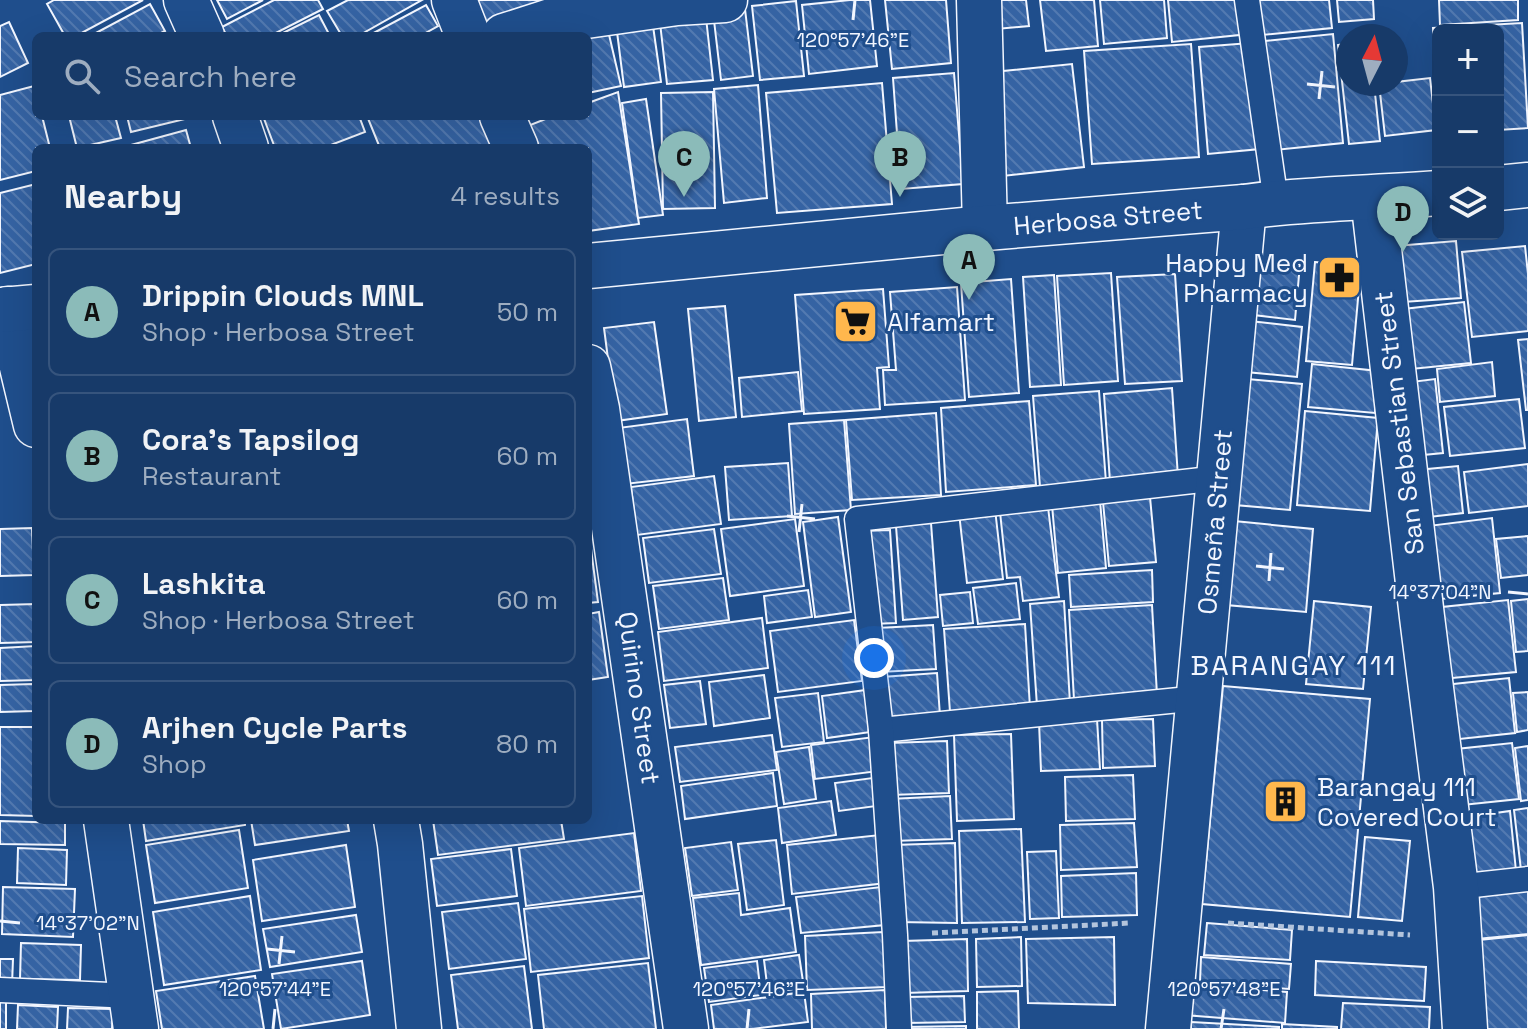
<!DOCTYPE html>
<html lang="en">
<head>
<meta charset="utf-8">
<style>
  :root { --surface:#173a69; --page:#20416f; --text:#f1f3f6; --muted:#9eadc0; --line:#36547d; --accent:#8bbbb9 }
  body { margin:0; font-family:"Space Grotesk",sans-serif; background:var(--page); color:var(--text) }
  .controls { position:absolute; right:24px; top:24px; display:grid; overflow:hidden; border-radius:12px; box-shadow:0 8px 32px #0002 }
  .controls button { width:72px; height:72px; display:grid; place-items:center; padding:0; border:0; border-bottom:2px solid var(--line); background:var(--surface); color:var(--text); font:40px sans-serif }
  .compass { position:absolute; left:1336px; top:24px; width:72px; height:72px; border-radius:50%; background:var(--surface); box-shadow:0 8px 32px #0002; rotate:6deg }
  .you { position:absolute; left:874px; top:658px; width:28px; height:28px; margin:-20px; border:6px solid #fff; border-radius:50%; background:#1a73e8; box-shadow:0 0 0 12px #1a73e833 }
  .badge { display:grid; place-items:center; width:52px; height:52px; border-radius:50%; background:var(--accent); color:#111; font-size:26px; font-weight:700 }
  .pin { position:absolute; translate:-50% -66px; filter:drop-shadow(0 2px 4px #0008) }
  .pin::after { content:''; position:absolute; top:42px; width:28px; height:24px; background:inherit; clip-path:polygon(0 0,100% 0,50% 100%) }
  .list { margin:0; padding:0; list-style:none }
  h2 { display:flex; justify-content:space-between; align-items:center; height:104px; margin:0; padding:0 32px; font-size:34px }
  h2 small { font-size:26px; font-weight:400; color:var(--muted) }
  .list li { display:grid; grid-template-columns:52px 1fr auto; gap:24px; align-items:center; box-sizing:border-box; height:128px; margin:0 16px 16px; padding:0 16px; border:2px solid var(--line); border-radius:12px }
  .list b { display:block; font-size:30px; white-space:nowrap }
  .list p { margin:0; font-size:26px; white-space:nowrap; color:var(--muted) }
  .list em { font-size:26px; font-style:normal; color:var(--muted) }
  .icon { flex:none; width:44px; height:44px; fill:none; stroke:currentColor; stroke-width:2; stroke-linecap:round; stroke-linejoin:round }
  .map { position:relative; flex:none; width:1528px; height:1029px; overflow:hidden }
  .search { position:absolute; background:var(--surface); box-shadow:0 8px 32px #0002; left:32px; top:32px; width:560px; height:88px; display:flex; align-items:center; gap:20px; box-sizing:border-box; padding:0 28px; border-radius:12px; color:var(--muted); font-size:30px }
  .panel { position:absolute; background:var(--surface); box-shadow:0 8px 32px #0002; left:32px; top:144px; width:560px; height:680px; border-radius:12px }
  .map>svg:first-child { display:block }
  .building { fill:url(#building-back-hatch); stroke:#f2f6ff; stroke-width:2 }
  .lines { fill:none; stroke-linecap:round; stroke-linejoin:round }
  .lane-casing { stroke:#f2f6ff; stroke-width:27 }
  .street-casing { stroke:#f2f6ff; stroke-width:47 }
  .secondary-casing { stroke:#f2f6ff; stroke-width:47 }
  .path { stroke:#b3c4dc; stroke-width:5; stroke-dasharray:6 4; stroke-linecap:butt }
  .lane { stroke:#1f4e8c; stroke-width:24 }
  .street { stroke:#1f4e8c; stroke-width:44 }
  .secondary { stroke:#1f4e8c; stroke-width:44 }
  .ticks { fill:none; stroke:#f2f6ff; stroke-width:3 }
  .labels { text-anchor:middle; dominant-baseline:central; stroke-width:6; stroke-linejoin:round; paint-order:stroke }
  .street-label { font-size:26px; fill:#f2f6ff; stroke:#1f4e8c }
  .poi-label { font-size:26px; fill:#f2f6ff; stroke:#1f4e8c; text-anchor:start }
  .neighbourhood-label { font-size:28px; letter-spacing:2px; fill:#f2f6ff; stroke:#1f4e8c }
  .ticks-label { font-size:20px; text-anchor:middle; fill:#f2f6ff; stroke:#1f4e8c; stroke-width:6; stroke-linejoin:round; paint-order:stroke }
</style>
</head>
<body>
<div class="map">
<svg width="1528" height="1029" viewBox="0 0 1528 1029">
  <defs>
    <pattern id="building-back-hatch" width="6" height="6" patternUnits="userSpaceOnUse" patternTransform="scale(2)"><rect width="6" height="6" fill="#3563a3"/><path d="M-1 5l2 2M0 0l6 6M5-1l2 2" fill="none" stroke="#537ab1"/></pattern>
  </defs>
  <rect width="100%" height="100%" fill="#1f4e8c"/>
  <g class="building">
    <path d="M54,0H143L76,36H65L47,4Z"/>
    <path d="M217,0H263L227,19Z"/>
    <path d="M274,0H318L323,9L270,36H227L222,27Z"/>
    <path d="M348,0H422L358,36H342L327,11Z"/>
    <path d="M472,0H551L484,34Z"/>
    <path d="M850,0H870L877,66L809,74L802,5Z"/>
    <path d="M885,0H946L951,63L892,69Z"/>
    <path d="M982,0H1026L1029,26L985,30Z"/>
    <path d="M1040,0H1094L1098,46L1046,51Z"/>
    <path d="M1100,0H1164L1167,38L1104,44Z"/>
    <path d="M1168,0H1245L1249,34L1172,42Z"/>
    <path d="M1258,0H1329L1332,28L1262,35Z"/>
    <path d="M1337,0H1373L1374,19L1339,22Z"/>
    <path d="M1439,0H1518V20L1440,25Z"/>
    <path d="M796,1L804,76L760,80L752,6Z"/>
    <path d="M150,4L165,31L155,36H95L94,34Z"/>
    <path d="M426,5L438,26L420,36H368Z"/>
    <path d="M705,9L713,80L667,84L659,14Z"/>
    <path d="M745,9L753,76L721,80L713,12Z"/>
    <path d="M319,15L330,36H277Z"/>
    <path d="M652,19L661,82L624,87L616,24Z"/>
    <path d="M9,22L28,63L0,77V26Z"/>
    <path d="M1522,23L1528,128L1498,130V30H1438V114L1433,28Z"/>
    <path d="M607,26L621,86L588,93V36Z"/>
    <path d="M1333,34L1343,143L1275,150L1265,41Z"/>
    <path d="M1250,43L1260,149L1208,154L1199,47Z"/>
    <path d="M1348,43V84H1374L1380,141L1349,144L1338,45Z"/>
    <path d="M1191,44L1199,157L1092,164L1084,51Z"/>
    <path d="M1072,64L1084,167L994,177L983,73Z"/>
    <path d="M954,73L963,184L901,189L893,78Z"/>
    <path d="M1430,78L1436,130L1385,136L1379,84H1396V82Z"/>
    <path d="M882,83L892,204L777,213L766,93Z"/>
    <path d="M758,85L767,198L724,203L714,89Z"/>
    <path d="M34,86L36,116H42L50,148H36V171L0,180V95Z"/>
    <path d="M618,92L639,224L588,231V148H521L515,131L553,116H588V103Z"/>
    <path d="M713,92L715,208L663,209L661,93Z"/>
    <path d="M646,99L663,215L638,218L622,103Z"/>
    <path d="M69,116H115L121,138L77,148Z"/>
    <path d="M127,116H185V119L131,132Z"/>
    <path d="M263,116H359L365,132L323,148H275Z"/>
    <path d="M367,116H483L495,148H380Z"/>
    <path d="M186,130L191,148H132L131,145Z"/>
    <path d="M36,184V264L0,273V193Z"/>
    <path d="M1456,241L1461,298L1388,303L1383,247Z"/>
    <path d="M1525,246L1528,274V331L1472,337L1462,252Z"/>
    <path d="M1258,261L1300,264L1295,320L1254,315Z"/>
    <path d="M1315,262L1361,266L1352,365L1306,361Z"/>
    <path d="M1111,273L1118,381L1064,385L1057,276Z"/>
    <path d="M1175,274L1182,381L1125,384L1117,277Z"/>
    <path d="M1054,275L1061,385L1030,387L1023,277Z"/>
    <path d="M1011,279L1019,393L969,397L961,283Z"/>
    <path d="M957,287L965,400L885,405L883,370H896L890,292Z"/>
    <path d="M883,289L889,367L877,368L880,409L804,414L795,295Z"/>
    <path d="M1464,302L1471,363L1401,370L1395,310Z"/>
    <path d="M725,306L736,417L699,421L688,309Z"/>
    <path d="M1250,321L1302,327L1297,377L1246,372Z"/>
    <path d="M654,322L667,414L616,421L604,328Z"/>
    <path d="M1528,339V410H1526L1518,340Z"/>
    <path d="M1492,362L1495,396L1440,402L1437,369Z"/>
    <path d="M1312,364L1378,371L1375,413L1308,407Z"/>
    <path d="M798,372L802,411L742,417L739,378Z"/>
    <path d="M1247,379L1302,384L1290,510L1235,505Z"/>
    <path d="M1435,379L1443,453L1403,457L1395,384Z"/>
    <path d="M1172,388L1178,477L1110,482L1104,394Z"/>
    <path d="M1099,391L1106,482L1040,487L1033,396Z"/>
    <path d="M1519,399L1525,448L1450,456L1444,407Z"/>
    <path d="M1029,401L1036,485L946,492L941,408Z"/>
    <path d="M1305,411L1378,418L1370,511L1297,505Z"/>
    <path d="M936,413L941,495L852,500L846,420Z"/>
    <path d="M687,419L694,476L625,484L618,428Z"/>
    <path d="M844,420L851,510L795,514L789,424Z"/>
    <path d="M788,463L792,516L729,520L725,467Z"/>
    <path d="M1528,464V506L1469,513L1464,472Z"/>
    <path d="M1458,466L1463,513L1412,519L1407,471Z"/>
    <path d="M714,476L721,524L637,535L631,487Z"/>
    <path d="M1150,497L1156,562L1109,566L1103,502Z"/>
    <path d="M1100,501L1106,568L1058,573L1052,505Z"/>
    <path d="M1048,507L1059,597L1023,601L1020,577L1007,578L1000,512Z"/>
    <path d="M995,509L1003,579L967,583L959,513Z"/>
    <path d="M838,517L851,612L815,617L803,522Z"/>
    <path d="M1492,518L1500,593L1421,601L1412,528Z"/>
    <path d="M795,519L804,586L730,596L721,529Z"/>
    <path d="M1234,521L1313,529L1306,612L1226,605Z"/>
    <path d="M931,523L938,617L903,620L896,526Z"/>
    <path d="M588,526L598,602L588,603Z"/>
    <path d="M32,528L34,575L0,576V529Z"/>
    <path d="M714,529L721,574L649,583L643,538Z"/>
    <path d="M890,530L896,623L871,624L863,531Z"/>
    <path d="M1528,536V575L1501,578L1496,539Z"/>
    <path d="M1152,570L1153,602L1071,607L1069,575Z"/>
    <path d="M723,578L729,620L659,629L653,586Z"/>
    <path d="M1016,583L1020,619L978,624L973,588Z"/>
    <path d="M808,590L812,617L767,623L764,596Z"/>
    <path d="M970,592L973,623L943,626L940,595Z"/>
    <path d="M1528,599V651L1516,652L1511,601Z"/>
    <path d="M1508,600L1516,672L1431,680L1423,609Z"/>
    <path d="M1064,601L1070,703L1037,706L1030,604Z"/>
    <path d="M1314,601L1371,607L1363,689L1306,684Z"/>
    <path d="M36,604V642L0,643V605Z"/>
    <path d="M1152,605L1157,695L1074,700L1069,610Z"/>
    <path d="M599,612L608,677L588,680V614Z"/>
    <path d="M762,618L768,668L664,681L658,632Z"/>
    <path d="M854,620L862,681L778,692L770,631Z"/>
    <path d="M1025,624L1030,708L950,712L944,629Z"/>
    <path d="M933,625L936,669L880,672L878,628Z"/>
    <path d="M36,646V680L0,681V648Z"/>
    <path d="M937,673L940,716L885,719L882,677Z"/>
    <path d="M764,675L770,718L714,726L709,682Z"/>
    <path d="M1509,678L1515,733L1441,741L1435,686Z"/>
    <path d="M700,681L706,724L670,728L664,685Z"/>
    <path d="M33,684L34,711L0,712V685Z"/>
    <path d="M1223,686L1370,699L1350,917L1202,904Z"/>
    <path d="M873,689L878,731L827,738L822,696Z"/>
    <path d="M1528,692V730L1517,732L1513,693Z"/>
    <path d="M818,693L824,742L782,747L775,698Z"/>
    <path d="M1097,719L1100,769L1041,771L1039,722Z"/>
    <path d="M1153,719L1155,766L1103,768L1102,720Z"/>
    <path d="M0,727H36V816L0,815Z"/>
    <path d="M1011,734L1014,819L957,821L954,735Z"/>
    <path d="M772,735L777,770L680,782L675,747Z"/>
    <path d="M874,737L879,771L815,779L811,745Z"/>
    <path d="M947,741L949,793L890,795L888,743Z"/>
    <path d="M1512,743L1519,799L1453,806L1447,750Z"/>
    <path d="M1528,746V800L1521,801L1515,748Z"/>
    <path d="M809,747L816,799L784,804L776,752Z"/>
    <path d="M773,773L777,806L685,819L681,786Z"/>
    <path d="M1133,775L1135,819L1066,821L1065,777Z"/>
    <path d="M880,777L884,805L839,811L835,783Z"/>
    <path d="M950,796L952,839L892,841L890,799Z"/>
    <path d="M831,801L836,835L782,843L778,808Z"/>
    <path d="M1528,808V869L1521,870L1514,810Z"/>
    <path d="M1510,811L1516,871L1459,876L1453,819Z"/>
    <path d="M143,820H245V825L146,841Z"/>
    <path d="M251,820H347L349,831L255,845Z"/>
    <path d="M433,820H561L564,839L438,855Z"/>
    <path d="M0,821L65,823V845L0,844Z"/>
    <path d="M1134,823L1137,867L1061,870L1060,825Z"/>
    <path d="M1021,829L1025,922L962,923L959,831Z"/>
    <path d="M239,830L248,888L155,903L146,845Z"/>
    <path d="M634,833L641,891L526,906L519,848Z"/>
    <path d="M880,835L886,883L792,894L787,845Z"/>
    <path d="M1365,837L1410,841L1402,921L1358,917Z"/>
    <path d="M776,840L784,905L747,910L738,844Z"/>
    <path d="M731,842L738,890L692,896L685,848Z"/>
    <path d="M955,843L957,923L898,922L893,845Z"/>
    <path d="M346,845L355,907L262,921L253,860Z"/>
    <path d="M18,848L67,850L66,885L17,883Z"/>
    <path d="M511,849L517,896L437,906L431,859Z"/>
    <path d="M1056,851L1059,918L1030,919L1027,852Z"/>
    <path d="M1136,873L1137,915L1062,917L1061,876Z"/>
    <path d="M1528,885V934L1466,940L1461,892Z"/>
    <path d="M3,887L75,889L73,937L2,934Z"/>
    <path d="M881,887L885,925L801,933L796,897Z"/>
    <path d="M739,893L741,915L790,908L796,952L701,965L693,898Z"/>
    <path d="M250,896L261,970L164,985L153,912Z"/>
    <path d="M642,896L649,958L531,972L524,909Z"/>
    <path d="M518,903L526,959L449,969L442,912Z"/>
    <path d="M356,915L362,952L270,967L263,929Z"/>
    <path d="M1207,923L1292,930L1290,960L1204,955Z"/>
    <path d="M883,932L886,987L807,990L805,936Z"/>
    <path d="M1528,935V1029H1479L1469,941Z"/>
    <path d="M1021,937L1022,986L977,987L976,939Z"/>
    <path d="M1114,937L1115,1005L1028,1003L1026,939Z"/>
    <path d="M967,939L968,991L904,993L903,941Z"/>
    <path d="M21,943L81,945L80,980L20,979Z"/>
    <path d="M799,955L804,988L768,992L764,960Z"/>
    <path d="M1201,957L1291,964L1289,989L1200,982Z"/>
    <path d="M0,959H13L12,985L0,984Z"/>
    <path d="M362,961L370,1015L281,1029L272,974Z"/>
    <path d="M757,961L761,995L709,1002L704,968Z"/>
    <path d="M1316,961L1426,967L1424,1001L1315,995Z"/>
    <path d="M648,963L656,1029H544L538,975Z"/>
    <path d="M524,966L532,1029H458L451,975Z"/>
    <path d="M255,976L264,1029H162L156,991Z"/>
    <path d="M1187,984L1287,992L1285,1023L1184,1015Z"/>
    <path d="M885,990L886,1029H812L811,994Z"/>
    <path d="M1018,991L1019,1029H977V992Z"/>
    <path d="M804,992L808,1022L752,1029H714L711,1005Z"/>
    <path d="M964,996L965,1022L906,1023L905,997Z"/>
    <rect x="0" y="1002" width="6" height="27"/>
    <path d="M1343,1003L1430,1007L1429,1029H1341Z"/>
    <path d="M18,1005L58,1007L57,1029H17Z"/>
    <path d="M68,1008L113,1009L112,1029H67Z"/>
    <path d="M1191,1022L1279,1027V1029H1191Z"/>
    <path d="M1282,1024L1337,1027V1029H1282Z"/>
    <path d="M966,1026V1029H904V1027Z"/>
  </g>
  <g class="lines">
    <defs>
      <g id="lane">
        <path d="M1247,0L1276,202"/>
        <path d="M881,730L1199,698"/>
        <path d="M1456,887L1528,879"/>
        <path d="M0,990L132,996"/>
        <path d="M899,1029L895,935L881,730L857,519L1219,478"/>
      </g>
      <g id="street">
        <path d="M186,0L202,36"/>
        <path d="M454,0L468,36"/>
        <path d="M979,0L985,228"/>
        <path d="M504,36L551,21L677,3L725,0"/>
        <path d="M235,116L246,148"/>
        <path d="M502,116L516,148"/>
        <path d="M1373,198L1422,617L1456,887L1465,1029"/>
        <path d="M8,309L36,425"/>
        <path d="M588,367L597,409L686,1029"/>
        <path d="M106,820L136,1029"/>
        <path d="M1168,1029L1244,207"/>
      </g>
      <g id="secondary">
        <path d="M1498,188L1528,185"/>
        <path d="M588,266L985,228L1244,207C1308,198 1374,198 1438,193"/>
        <path d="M0,310L36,307"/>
        <path d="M396,820L400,844L419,1029"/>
      </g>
    </defs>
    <use href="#lane" class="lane-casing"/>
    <use href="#street" class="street-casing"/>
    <use href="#secondary" class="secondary-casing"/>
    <g class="path">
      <path d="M1228,923L1410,935"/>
      <path d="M932,933L1130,923"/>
    </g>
    <use href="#lane" class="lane"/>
    <use href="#street" class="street"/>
    <use href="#secondary" class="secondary"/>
  </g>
  <path class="ticks" d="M853,20L855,0M1307,84L1335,87M1319,99L1322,71M787,516L815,519M799,532L802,504M1256,566L1284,569M1269,581L1271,553M1508,592L1528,594M0,921L20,923M267,949L295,952M279,964L282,936M273,1029L275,1009M747,1029L749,1009M1221,1029L1224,1009"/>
  <defs>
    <symbol id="pharmacy-square" viewBox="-11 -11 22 22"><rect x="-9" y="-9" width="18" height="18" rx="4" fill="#ffb74d" stroke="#1f4e8c"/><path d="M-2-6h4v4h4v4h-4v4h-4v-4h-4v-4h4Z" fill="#111"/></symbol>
    <symbol id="supermarket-square" viewBox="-11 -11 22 22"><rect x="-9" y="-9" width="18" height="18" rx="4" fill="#ffb74d" stroke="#1f4e8c"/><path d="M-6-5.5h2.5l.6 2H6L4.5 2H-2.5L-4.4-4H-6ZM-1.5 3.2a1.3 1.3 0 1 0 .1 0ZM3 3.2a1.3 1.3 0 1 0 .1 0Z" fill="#111"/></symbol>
    <symbol id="building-square" viewBox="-11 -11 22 22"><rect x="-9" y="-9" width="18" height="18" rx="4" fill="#ffb74d" stroke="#1f4e8c"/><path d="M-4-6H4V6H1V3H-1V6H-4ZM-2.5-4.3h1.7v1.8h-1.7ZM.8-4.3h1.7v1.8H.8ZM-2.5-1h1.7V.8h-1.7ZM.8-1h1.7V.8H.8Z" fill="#111"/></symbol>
  </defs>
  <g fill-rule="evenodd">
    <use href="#pharmacy-square" x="1314" y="252" width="51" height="51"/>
    <use href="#supermarket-square" x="830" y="296" width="51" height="51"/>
    <use href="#building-square" x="1260" y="776" width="51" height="51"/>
  </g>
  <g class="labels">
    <g class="street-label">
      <text transform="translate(1108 218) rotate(-5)">Herbosa Street</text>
      <text transform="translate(1399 423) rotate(-97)">San Sebastian Street</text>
      <text transform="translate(1215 522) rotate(-85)">Osmeña Street</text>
      <text transform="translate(639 698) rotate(82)">Quirino Street</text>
    </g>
    <g class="poi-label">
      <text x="1308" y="263" text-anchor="end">Happy Med<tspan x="1308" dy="30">Pharmacy</tspan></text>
      <text x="887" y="322">Alfamart</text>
      <text x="1317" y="787">Barangay 111<tspan x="1317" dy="30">Covered Court</tspan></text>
    </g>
    <g class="neighbourhood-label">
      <text x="1294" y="665">BARANGAY 111</text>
    </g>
  </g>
  <g class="ticks-label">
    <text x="853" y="47">120°57'46"E</text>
    <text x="1440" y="599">14°37'04"N</text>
    <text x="88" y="930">14°37'02"N</text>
    <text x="275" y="996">120°57'44"E</text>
    <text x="749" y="996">120°57'46"E</text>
    <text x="1224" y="996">120°57'48"E</text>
  </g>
</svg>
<div class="controls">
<button>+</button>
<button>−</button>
<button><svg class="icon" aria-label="layers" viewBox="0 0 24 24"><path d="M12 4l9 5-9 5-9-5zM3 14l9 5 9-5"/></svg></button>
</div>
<svg class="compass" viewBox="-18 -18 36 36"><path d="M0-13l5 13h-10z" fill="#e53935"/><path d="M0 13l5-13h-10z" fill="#9eadc0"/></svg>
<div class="you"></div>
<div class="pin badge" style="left:969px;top:300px">A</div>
<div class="pin badge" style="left:900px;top:197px">B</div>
<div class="pin badge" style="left:684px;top:197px">C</div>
<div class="pin badge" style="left:1403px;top:252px">D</div>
<div class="search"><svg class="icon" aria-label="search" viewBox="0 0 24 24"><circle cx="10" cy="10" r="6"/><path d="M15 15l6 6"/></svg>Search here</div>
<section class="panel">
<h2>Nearby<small>4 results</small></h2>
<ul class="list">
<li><span class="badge">A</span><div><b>Drippin Clouds MNL</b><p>Shop · Herbosa Street</p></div><em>50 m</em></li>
<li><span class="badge">B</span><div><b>Cora's Tapsilog</b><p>Restaurant</p></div><em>60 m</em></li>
<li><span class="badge">C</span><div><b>Lashkita</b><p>Shop · Herbosa Street</p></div><em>60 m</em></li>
<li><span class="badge">D</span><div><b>Arjhen Cycle Parts</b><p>Shop</p></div><em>80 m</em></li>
</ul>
</section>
</div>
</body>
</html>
